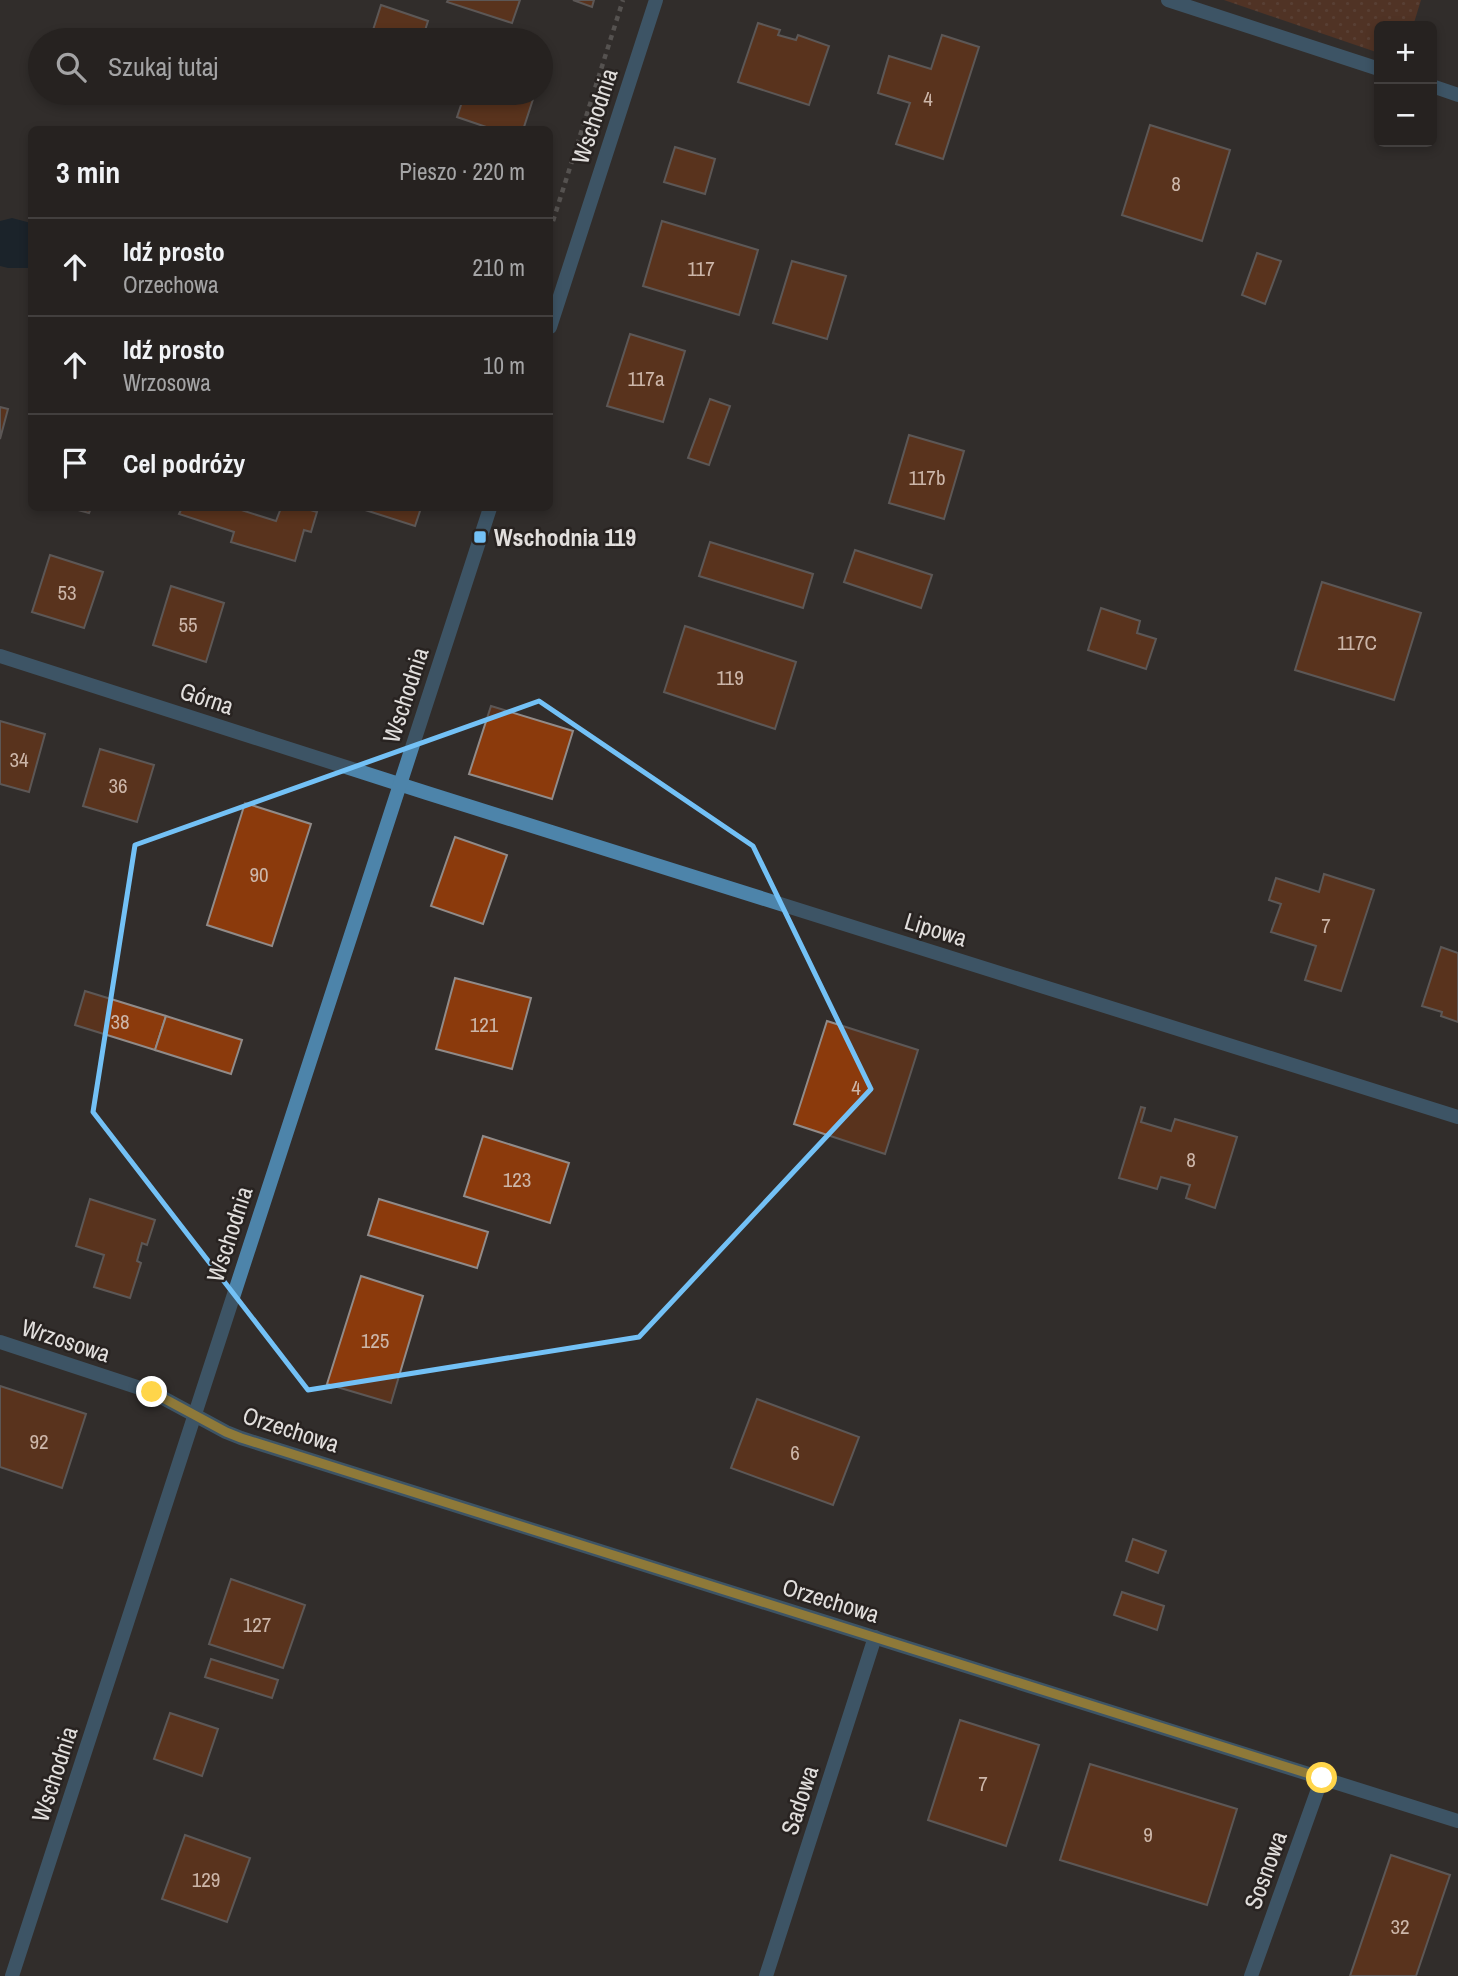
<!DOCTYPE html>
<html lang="pl">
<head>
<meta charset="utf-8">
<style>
  :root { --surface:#262220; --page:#2e2a29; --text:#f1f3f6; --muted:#a4a4a5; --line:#423f3e }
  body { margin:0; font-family:"Archivo Narrow",sans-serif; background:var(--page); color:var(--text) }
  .controls { position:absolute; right:21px; top:21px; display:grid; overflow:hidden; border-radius:10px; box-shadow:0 4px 10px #0003 }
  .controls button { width:63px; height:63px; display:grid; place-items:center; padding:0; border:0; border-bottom:2px solid var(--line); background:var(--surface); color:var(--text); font:35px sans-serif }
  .stop { position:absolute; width:21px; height:21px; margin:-16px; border:5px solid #ffd54a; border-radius:50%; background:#fff }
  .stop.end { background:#ffd54a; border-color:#fff; box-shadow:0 2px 7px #0008 }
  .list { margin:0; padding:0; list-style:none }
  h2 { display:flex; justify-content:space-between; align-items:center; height:91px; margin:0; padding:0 28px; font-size:30px }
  h2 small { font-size:23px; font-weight:400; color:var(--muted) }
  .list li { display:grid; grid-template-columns:46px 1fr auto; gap:21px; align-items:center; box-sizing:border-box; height:98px; padding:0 28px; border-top:2px solid var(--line) }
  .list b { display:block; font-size:26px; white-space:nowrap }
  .list p { margin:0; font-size:23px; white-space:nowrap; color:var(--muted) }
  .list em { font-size:23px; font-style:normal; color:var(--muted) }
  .icon { flex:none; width:38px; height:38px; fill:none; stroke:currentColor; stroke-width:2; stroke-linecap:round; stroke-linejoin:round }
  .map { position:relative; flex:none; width:1458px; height:1976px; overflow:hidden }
  .search { position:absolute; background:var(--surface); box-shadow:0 4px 10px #0003; left:28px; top:28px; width:525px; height:77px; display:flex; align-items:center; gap:18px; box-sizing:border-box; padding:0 24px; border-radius:38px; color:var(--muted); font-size:26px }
  .panel { position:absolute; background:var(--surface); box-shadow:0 4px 10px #0003; left:28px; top:126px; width:525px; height:385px; border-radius:10px }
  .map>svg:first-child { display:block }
  .grass { fill:url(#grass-dots) }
  .water { fill:#001829 }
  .building { fill:#8b3a0c; stroke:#918b89; stroke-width:2 }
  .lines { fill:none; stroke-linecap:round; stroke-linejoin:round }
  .path { stroke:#827e7c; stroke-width:4.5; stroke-dasharray:5 5; stroke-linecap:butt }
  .minor { stroke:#4d84aa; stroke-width:14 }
  .tertiary { stroke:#4d84aa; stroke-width:14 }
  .route { stroke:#ffd54a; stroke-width:9 }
  .marked { fill:none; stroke:#73c1f6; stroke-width:5; stroke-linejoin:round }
  .poi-dot { fill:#73c1f6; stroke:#282321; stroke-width:2.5 }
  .labels { text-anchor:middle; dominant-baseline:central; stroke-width:5; stroke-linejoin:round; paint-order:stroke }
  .number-label { font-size:21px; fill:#ccb6a9 }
  .street-label { font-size:24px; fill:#e2dfdd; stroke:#282321 }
  .poi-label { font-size:24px; font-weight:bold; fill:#e2dfdd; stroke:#282321; text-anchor:start }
</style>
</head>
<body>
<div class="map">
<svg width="1458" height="1976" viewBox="0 0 1458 1976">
  <defs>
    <pattern id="grass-dots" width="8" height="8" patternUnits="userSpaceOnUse" patternTransform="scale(1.75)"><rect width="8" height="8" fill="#753a1e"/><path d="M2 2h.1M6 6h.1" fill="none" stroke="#88563e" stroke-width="1.8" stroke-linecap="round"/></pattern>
  </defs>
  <rect width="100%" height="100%" fill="#322d2b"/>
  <path class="grass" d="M1224,0H1421L1413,26H1379V53Z"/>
  <path class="water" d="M12,218L31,223V268H8L0,266V221Z"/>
  <g class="building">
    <path d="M448,0H520L512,23L447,2Z"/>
    <path d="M573,0H594L592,7Z"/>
    <path d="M381,5L428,21L422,40H404L373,30Z"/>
    <path d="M758,23L780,30L778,35L796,40L798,35L829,46L809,105L738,82Z"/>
    <path d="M942,35L979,47L943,159L896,144L910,103L878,93L889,56L931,69Z"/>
    <path d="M465,93H535L523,130H495L457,117Z"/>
    <path d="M1150,125L1230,150L1202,241L1122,215Z"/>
    <path d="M675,147L715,159L705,194L664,182Z"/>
    <path d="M662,221L758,250L739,315L643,286Z"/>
    <path d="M1257,253L1281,261L1265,304L1242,295Z"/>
    <path d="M792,261L846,276L827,339L773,323Z"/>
    <path d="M630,334L685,351L663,422L607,406Z"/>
    <path d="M710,399L730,406L709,465L688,458Z"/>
    <path d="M0,407L8,409L0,439Z"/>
    <path d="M909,435L964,451L944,519L889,503Z"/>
    <path d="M71,508H91L89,513Z"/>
    <path d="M182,508H242L241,510L276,521L281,508H304L317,512L311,532L304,530L295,561L231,542L234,532L179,514Z"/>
    <path d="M359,508H421L415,526Z"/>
    <path d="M710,542L813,574L803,608L699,576Z"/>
    <path d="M855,550L932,575L921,608L844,582Z"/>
    <path d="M50,555L103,572L84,628L32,612Z"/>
    <path d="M1322,582L1421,613L1394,700L1295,670Z"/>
    <path d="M171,586L224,603L206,662L153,645Z"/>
    <path d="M1101,608L1140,621L1137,633L1156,639L1146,669L1088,650Z"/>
    <path d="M685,626L796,662L775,729L664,692Z"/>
    <path d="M491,706L573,731L552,799L469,774Z"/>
    <path d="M0,721L45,734L29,792L0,784Z"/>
    <path d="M100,749L154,765L137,822L83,806Z"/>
    <path d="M245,803L311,824L272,946L207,925Z"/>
    <path d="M455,837L507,855L483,924L431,906Z"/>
    <path d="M1324,874L1374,890L1341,991L1305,980L1316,946L1271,932L1281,904L1269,900L1276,878L1319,892Z"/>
    <path d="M1441,947L1458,953V1022L1441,1016L1442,1012L1422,1006Z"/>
    <path d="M455,978L531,998L512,1069L436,1049Z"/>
    <path d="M85,991L166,1016L155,1050L75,1025Z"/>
    <path d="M166,1016L242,1040L231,1074L155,1050Z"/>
    <path d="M827,1021L918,1050L885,1154L794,1124Z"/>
    <path d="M1141,1107L1145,1108L1141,1122L1171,1131L1175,1119L1237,1137L1215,1208L1186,1198L1190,1185L1161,1177L1157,1189L1119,1178Z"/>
    <path d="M483,1136L569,1163L550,1223L464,1196Z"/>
    <path d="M90,1199L155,1220L147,1245L142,1243L137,1261L141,1263L130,1298L94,1287L104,1255L76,1246Z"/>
    <path d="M379,1199L488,1232L477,1268L368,1235Z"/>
    <path d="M361,1276L423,1296L391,1403L327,1384Z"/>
    <path d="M0,1386L86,1414L62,1488L0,1467Z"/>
    <path d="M757,1399L859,1437L833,1505L731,1468Z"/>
    <path d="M1133,1539L1166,1551L1158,1573L1126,1561Z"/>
    <path d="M231,1579L305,1605L283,1668L209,1644Z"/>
    <path d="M1122,1592L1164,1606L1157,1630L1114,1615Z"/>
    <path d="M211,1659L278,1680L272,1698L205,1677Z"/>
    <path d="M170,1713L218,1729L202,1776L154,1759Z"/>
    <path d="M960,1720L1039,1745L1006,1846L928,1820Z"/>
    <path d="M1090,1764L1237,1809L1207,1905L1060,1860Z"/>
    <path d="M185,1835L250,1858L227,1922L162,1899Z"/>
    <path d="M1391,1855L1450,1875L1416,1976H1350Z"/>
  </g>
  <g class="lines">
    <path class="path" d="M553,221L623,0"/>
    <g class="minor">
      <path d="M1168,0L1379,69"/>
      <path d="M1432,86L1458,95"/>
      <path d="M0,656L427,793L1458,1117"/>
      <path d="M0,1342L152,1392L226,1432L241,1438L1458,1821"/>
      <path d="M766,1976L875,1637"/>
      <path d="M1251,1976L1322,1778"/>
    </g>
    <g class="tertiary">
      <path d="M550,327L656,0"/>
      <path d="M12,1976L490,508"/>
    </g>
  </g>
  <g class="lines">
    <path class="route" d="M152,1392L226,1432L241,1438L1322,1778"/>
  </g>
  <path d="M0 0H1458V1976H0ZM539,701L753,846L871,1089L639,1337L308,1390L93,1112L135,845Z" fill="#322d2b" fill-opacity=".55" fill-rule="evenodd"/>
  <path class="marked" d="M539,701L753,846L871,1089L639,1337L308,1390L93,1112L135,845Z"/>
  <rect class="poi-dot" x="473" y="530" width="14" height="14" rx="3.5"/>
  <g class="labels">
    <g class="number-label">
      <text x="928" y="98">4</text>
      <text x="1176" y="183">8</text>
      <text x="701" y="268">117</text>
      <text x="646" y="378">117a</text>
      <text x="927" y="477">117b</text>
      <text x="67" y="592">53</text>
      <text x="188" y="624">55</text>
      <text x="1357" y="642">117C</text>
      <text x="730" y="677">119</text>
      <text x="19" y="759">34</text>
      <text x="118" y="785">36</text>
      <text x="259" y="874">90</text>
      <text x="1326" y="925">7</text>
      <text x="120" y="1021">38</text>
      <text x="484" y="1024">121</text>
      <text x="856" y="1087">4</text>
      <text x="1191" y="1159">8</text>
      <text x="517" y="1179">123</text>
      <text x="375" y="1340">125</text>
      <text x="39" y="1441">92</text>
      <text x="795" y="1452">6</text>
      <text x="257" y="1624">127</text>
      <text x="983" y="1783">7</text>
      <text x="1148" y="1834">9</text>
      <text x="206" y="1879">129</text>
      <text x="1400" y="1926">32</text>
    </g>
    <g class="street-label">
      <text transform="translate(594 116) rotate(-72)">Wschodnia</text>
      <text transform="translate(405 695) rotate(-72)">Wschodnia</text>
      <text transform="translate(207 698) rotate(18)">Górna</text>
      <text transform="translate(936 929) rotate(17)">Lipowa</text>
      <text transform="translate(229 1234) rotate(-72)">Wschodnia</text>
      <text transform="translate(66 1340) rotate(18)">Wrzosowa</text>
      <text transform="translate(291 1429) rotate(18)">Orzechowa</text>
      <text transform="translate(831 1600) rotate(17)">Orzechowa</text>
      <text transform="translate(54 1774) rotate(-72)">Wschodnia</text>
      <text transform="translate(799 1800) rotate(-72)">Sadowa</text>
      <text transform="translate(1265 1870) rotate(-70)">Sosnowa</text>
    </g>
    <g class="poi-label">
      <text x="494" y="537">Wschodnia 119</text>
    </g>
  </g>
</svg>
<div class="controls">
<button>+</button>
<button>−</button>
</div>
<div class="stop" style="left:1322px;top:1778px"></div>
<div class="stop end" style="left:152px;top:1392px"></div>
<div class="search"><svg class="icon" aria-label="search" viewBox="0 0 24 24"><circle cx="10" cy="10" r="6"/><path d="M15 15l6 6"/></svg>Szukaj tutaj</div>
<section class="panel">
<h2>3 min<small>Pieszo · 220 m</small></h2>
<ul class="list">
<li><svg class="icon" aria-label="ahead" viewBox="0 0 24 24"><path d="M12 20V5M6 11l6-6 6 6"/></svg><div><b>Idź prosto</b><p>Orzechowa</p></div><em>210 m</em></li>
<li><svg class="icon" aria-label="ahead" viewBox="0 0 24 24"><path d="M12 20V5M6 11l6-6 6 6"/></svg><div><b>Idź prosto</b><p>Wrzosowa</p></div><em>10 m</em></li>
<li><svg class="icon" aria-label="arrive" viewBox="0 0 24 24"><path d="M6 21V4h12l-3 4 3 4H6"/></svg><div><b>Cel podróży</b></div></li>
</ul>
</section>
</div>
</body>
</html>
